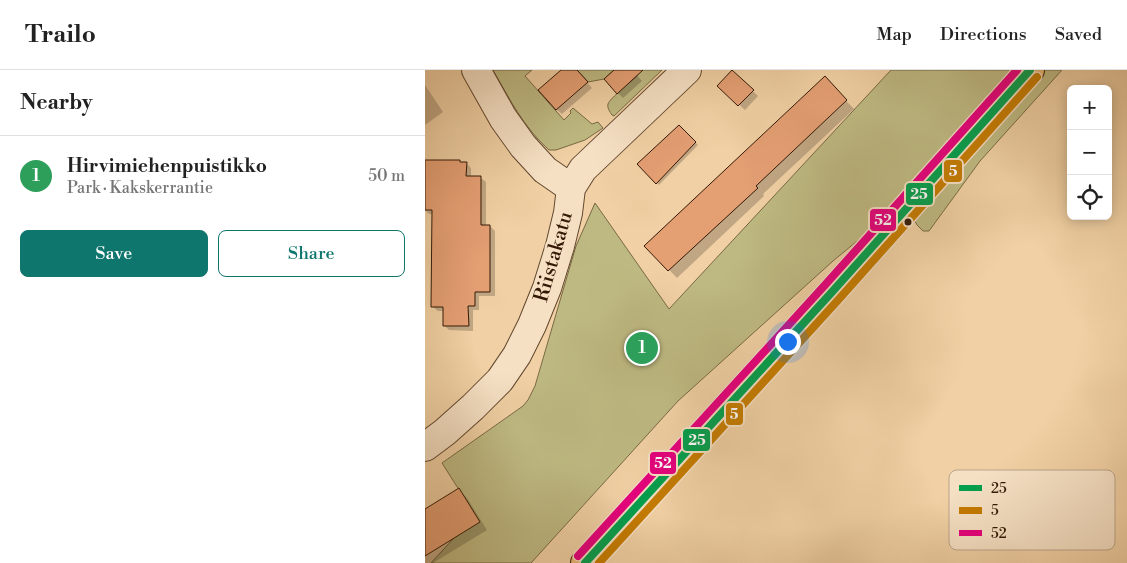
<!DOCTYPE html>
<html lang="en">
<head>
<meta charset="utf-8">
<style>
  :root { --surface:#fff; --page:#f2f2f2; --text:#222; --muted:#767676; --line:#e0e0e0; --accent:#0f766e }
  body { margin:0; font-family:"Libre Bodoni",serif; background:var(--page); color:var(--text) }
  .controls { position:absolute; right:15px; top:15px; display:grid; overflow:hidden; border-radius:8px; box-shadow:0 2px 12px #0003 }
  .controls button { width:45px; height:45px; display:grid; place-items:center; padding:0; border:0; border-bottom:1px solid var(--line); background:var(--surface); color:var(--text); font:25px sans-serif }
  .you { position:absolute; left:362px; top:271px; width:18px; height:18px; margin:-12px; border:4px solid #fff; border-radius:50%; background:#1a73e8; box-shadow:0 0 0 8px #1a73e833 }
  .badge { display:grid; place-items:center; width:32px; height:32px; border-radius:50%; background:var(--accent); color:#fff; font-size:16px; font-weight:700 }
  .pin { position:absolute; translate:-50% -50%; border:2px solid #fff; box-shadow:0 1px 5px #0006 }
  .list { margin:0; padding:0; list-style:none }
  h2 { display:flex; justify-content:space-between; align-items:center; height:65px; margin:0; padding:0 20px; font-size:21px }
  h2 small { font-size:16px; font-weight:400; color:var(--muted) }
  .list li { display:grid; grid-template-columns:32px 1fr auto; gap:15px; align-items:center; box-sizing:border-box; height:80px; padding:0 20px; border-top:1px solid var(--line) }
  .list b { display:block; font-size:19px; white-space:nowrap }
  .list p { margin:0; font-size:16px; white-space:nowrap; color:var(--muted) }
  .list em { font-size:16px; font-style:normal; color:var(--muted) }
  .actions { display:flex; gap:10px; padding:15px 20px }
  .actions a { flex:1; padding:11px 0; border:1px solid var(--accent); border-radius:8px; text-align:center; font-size:18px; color:var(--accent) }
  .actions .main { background:var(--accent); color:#fff }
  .icon { flex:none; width:28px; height:28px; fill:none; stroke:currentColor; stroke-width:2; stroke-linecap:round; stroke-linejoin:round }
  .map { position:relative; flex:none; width:702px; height:493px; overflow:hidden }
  header { display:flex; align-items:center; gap:30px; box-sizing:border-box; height:70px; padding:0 25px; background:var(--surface); border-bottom:1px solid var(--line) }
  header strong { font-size:24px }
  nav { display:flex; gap:28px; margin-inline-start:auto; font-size:18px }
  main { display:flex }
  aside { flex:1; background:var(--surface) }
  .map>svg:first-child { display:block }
  .green { fill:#beb982; stroke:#786944 }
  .shadow { fill:#0003 }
  .building { fill:#e49f73; stroke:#331906 }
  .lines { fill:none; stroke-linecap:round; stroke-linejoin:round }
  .minor-casing { stroke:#62472e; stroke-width:30 }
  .major-casing { stroke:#331906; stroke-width:30 }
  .minor { stroke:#f5e0c4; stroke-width:28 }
  .major { stroke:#e8b872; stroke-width:28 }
  .bus-1-casing { stroke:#f5e0c4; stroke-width:11 }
  .bus-2-casing { stroke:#f5e0c4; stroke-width:11 }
  .bus-3-casing { stroke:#f5e0c4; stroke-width:11 }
  .bus-1 { stroke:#039f4d; stroke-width:8 }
  .bus-2 { stroke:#c47b02; stroke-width:8 }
  .bus-3 { stroke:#e5007d; stroke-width:8 }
  .bus-dot { fill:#331906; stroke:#f5e0c4; stroke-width:2 }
  .labels { text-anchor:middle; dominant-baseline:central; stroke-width:4.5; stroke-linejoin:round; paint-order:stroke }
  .street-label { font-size:20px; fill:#331906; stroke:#f5e0c4 }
  .key { fill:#f5e0c4; stroke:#bba48b; stroke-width:1 }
  .key-label { font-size:14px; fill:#331906 }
  .line-badge { stroke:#f5e0c4; stroke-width:2 }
  .badge-label { font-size:14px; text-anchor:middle; font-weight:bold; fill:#fff }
</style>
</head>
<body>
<header>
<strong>Trailo</strong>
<nav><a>Map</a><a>Directions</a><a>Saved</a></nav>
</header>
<main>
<aside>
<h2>Nearby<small></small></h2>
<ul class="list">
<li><span class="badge" style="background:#2e9e5b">1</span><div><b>Hirvimiehenpuistikko</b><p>Park · Kakskerrantie</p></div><em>50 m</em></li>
</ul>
<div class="actions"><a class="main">Save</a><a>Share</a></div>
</aside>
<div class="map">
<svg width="702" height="493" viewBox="0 0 702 493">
  <rect width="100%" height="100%" fill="#f0d0a4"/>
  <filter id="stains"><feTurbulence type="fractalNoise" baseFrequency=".004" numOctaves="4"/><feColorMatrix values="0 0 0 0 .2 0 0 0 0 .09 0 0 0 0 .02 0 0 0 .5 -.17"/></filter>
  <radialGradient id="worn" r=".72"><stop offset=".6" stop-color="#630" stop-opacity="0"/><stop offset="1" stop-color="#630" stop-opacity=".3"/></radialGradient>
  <g class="green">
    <path d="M68,0H107L100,6L139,50L146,43L145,41L148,38L167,54L173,52L178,58L160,70L131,80H124C99,58 84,28 68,0Z"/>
    <path d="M152,0H189L179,9L163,12Z"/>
    <path d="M208,0H237L189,46L187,45C185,42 182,38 183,34C185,28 207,11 213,5Z"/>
    <path d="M466,0H586L437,167L408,191L253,331L106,493H6L50,445L17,393L98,336L103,330L110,316L151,176L170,133L244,239Z"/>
    <path d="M618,0H637L555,91L504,161H498L492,155L490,151L498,142L514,117Z"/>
  </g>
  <g class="shadow">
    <path d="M138,0H151L167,18L137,44L131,39Z"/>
    <path d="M191,0H207L217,11L198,28L193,23Z"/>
    <path d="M307,1L333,26L320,40L294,16Z"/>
    <path d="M0,15L18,42L0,55Z"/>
    <path d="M407,16L429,39L338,124L339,126L252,208L221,176Z"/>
    <path d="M254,56L273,75L234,115L214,94Z"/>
    <path d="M0,91L41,93L46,98V107L56,108L61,112V156H65L70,161V226H54V240H48V261L24,260L19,255L20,241H13L8,237V144H4L0,140Z"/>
    <path d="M34,420L42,428L62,460L8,493H0V441Z"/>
  </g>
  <g class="building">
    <path d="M136,0H152L163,12L131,40L113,20Z"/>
    <path d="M189,0H218L192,24L179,9Z"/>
    <path d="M307,0L329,20L313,36L292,16Z"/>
    <path d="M400,6L422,30L331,116L333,118L243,201L219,176Z"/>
    <path d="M254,55L271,72L231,114L212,94Z"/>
    <path d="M0,90H35V92H42L41,106H56V155H65V222H50V236H43L44,256H18V237H6L7,140H0Z"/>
    <path d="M34,418L55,452L0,486V439Z"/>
  </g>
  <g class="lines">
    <defs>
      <g id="minor">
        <path d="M51,0L78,48L98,76L120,100L146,118"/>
        <path d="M0,377L20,362L48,337L75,310L92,285L107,255L122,218L135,176L143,143L146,118L158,99L262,0"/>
      </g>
      <path id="major" d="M160,493L407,222L605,0"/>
    </defs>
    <use href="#minor" class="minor-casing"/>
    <use href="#major" class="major-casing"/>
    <use href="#minor" class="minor"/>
    <use href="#major" class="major"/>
    <defs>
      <path id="bus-1" d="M160,493L407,222L605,0"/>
      <path id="bus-2" d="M174,493L414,229L612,7"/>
      <path id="bus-3" d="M153,486L400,215L592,0"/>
    </defs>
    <use href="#bus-1" class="bus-1-casing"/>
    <use href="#bus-2" class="bus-2-casing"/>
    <use href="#bus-3" class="bus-3-casing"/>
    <use href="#bus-1" class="bus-1"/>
    <use href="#bus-2" class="bus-2"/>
    <use href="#bus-3" class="bus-3"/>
  </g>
  <circle class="bus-dot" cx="483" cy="152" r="4.5"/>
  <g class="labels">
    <g class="street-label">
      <text transform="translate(129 187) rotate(-74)">Riistakatu</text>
    </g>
  </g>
  <rect x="524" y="400" width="166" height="80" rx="8" class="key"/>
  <rect x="534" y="415" width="23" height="6" fill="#039f4d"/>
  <rect x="534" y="437" width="23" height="7" fill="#c47b02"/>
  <rect x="534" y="460" width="23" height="6" fill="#e5007d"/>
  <g class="key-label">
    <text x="566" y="423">25</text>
    <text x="566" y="445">5</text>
    <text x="566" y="468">52</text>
  </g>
  <g class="line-badge">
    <rect x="518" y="89" width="20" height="24" rx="5" fill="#c47b02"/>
    <rect x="480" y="112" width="29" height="24" rx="5" fill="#039f4d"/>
    <rect x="444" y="138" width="28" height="24" rx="5" fill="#e5007d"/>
    <rect x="300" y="332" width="19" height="24" rx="5" fill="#c47b02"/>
    <rect x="257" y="358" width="29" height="24" rx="5" fill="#039f4d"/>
    <rect x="224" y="381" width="28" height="24" rx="5" fill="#e5007d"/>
  </g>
  <g class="badge-label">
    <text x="528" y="106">5</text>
    <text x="494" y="129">25</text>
    <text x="458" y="155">52</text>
    <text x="309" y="349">5</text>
    <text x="272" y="375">25</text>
    <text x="238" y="398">52</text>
  </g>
  <rect width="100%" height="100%" filter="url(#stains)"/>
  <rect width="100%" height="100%" fill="url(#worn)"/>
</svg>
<div class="controls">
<button>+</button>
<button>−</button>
<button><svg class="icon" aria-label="locate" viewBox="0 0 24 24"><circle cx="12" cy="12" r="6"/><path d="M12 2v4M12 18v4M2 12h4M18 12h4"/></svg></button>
</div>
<div class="you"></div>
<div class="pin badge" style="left:217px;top:278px;background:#2e9e5b">1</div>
</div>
</main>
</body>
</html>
